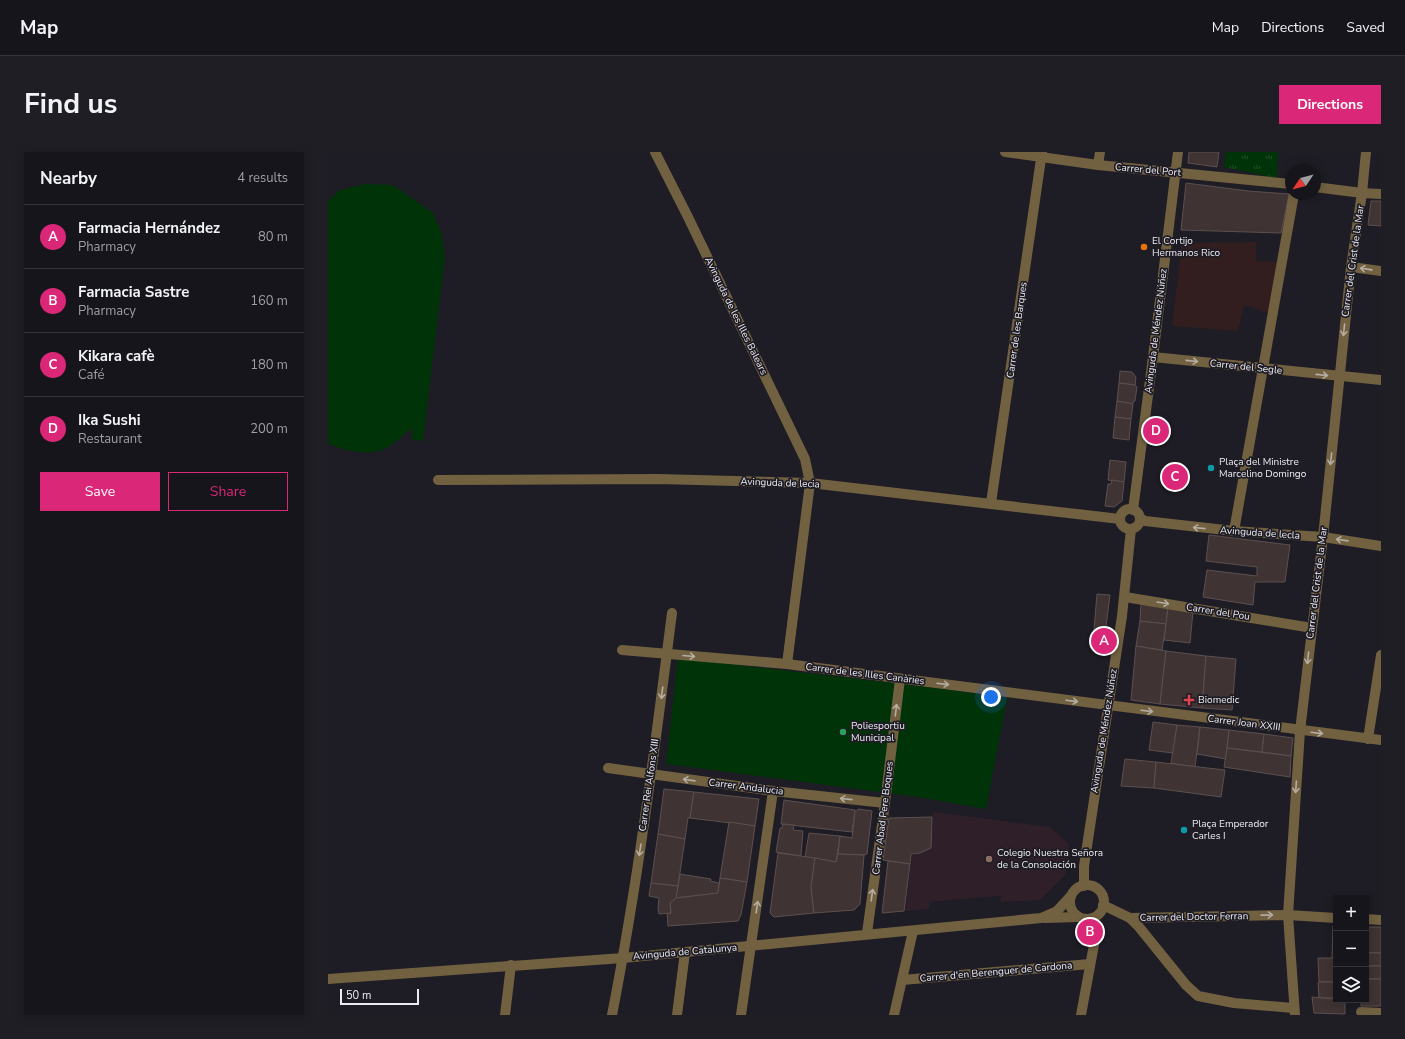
<!DOCTYPE html>
<html lang="en">
<head>
<meta charset="utf-8">
<style>
  :root { --surface:#16151b; --page:#1f1e24; --text:#f1f3f6; --muted:#9e9fa3; --line:#35343a; --accent:#db2777 }
  body { margin:0; font-family:"Nunito Sans",sans-serif; background:var(--page); color:var(--text) }
  .controls { position:absolute; right:12px; bottom:12px; display:grid; overflow:hidden; border-radius:0px; box-shadow:0 2px 10px #0003 }
  .controls button { width:36px; height:36px; display:grid; place-items:center; padding:0; border:0; border-bottom:1px solid var(--line); background:var(--surface); color:var(--text); font:20px sans-serif }
  .compass { position:absolute; left:957px; top:12px; width:36px; height:36px; border-radius:50%; background:var(--surface); box-shadow:0 2px 10px #0003; rotate:235deg }
  .scale { position:absolute; left:12px; bottom:10px; width:79px; box-sizing:border-box; padding-left:4px; border:2px solid #ecebf1; border-top:0; font-size:11px; line-height:14px; white-space:nowrap; color:#ecebf1; -webkit-text-stroke:3px #1e1c24; paint-order:stroke }
  .you { position:absolute; left:663px; top:545px; width:14px; height:14px; margin:-10px; border:3px solid #fff; border-radius:50%; background:#1a73e8; box-shadow:0 0 0 6px #1a73e833 }
  .badge { display:grid; place-items:center; width:26px; height:26px; border-radius:50%; background:var(--accent); color:#fff; font-size:13px; font-weight:700 }
  .pin { position:absolute; translate:-50% -50%; border:2px solid #fff; box-shadow:0 1px 4px #0006 }
  .list { margin:0; padding:0; list-style:none }
  h2 { display:flex; justify-content:space-between; align-items:center; height:52px; margin:0; padding:0 16px; font-size:17px }
  h2 small { font-size:13px; font-weight:400; color:var(--muted) }
  .list li { display:grid; grid-template-columns:26px 1fr auto; gap:12px; align-items:center; box-sizing:border-box; height:64px; padding:0 16px; border-top:1px solid var(--line) }
  .list b { display:block; font-size:15px; white-space:nowrap }
  .list p { margin:0; font-size:13px; white-space:nowrap; color:var(--muted) }
  .list em { font-size:13px; font-style:normal; color:var(--muted) }
  .actions { display:flex; gap:8px; padding:12px 16px }
  .actions a { flex:1; padding:9px 0; border:1px solid var(--accent); border-radius:0px; text-align:center; font-size:14px; color:var(--accent) }
  .actions .main { background:var(--accent); color:#fff }
  .icon { flex:none; width:22px; height:22px; fill:none; stroke:currentColor; stroke-width:2; stroke-linecap:round; stroke-linejoin:round }
  .map { position:relative; flex:none; width:1053px; height:863px; overflow:hidden; border-radius:0px }
  header { display:flex; align-items:center; gap:24px; box-sizing:border-box; height:56px; padding:0 20px; background:var(--surface); border-bottom:1px solid var(--line) }
  header strong { font-size:19px }
  nav { display:flex; gap:22px; margin-inline-start:auto; font-size:14px }
  .intro { display:flex; align-items:center; justify-content:space-between; box-sizing:border-box; height:96px; padding:0 24px }
  h1 { margin:0; font-size:28px }
  .button { padding:10px 18px; border-radius:0px; background:var(--accent); color:#fff; font-size:14px; font-weight:700 }
  main { display:flex; gap:24px; padding:0 24px }
  aside { flex:1; background:var(--surface); border-radius:0px; box-shadow:0 2px 10px #0003 }
  .map>svg:first-child { display:block }
  .industrial { fill:#321e1f }
  .education { fill:#2e1f29 }
  .grass { fill:url(#grass-tufts) }
  .pitch { fill:#003308 }
  .building { fill:#3f3433; stroke:#5c504f }
  .lines { fill:none; stroke-linecap:round; stroke-linejoin:round }
  .minor { stroke:#716141; stroke-width:10 }
  .oneway { stroke:#b5ada2 }
  .food-dot { fill:#e8710a; stroke:#1e1c24; stroke-width:1.5 }
  .culture-dot { fill:#0f9aa8; stroke:#1e1c24; stroke-width:1.5 }
  .health-dot { fill:#e0444e; stroke:#1e1c24; stroke-width:1.5 }
  .leisure-dot { fill:#2e9e5b; stroke:#1e1c24; stroke-width:1.5 }
  .education-dot { fill:#8d6e63; stroke:#1e1c24; stroke-width:1.5 }
  .labels { text-anchor:middle; dominant-baseline:central; stroke-width:3.5; stroke-linejoin:round; paint-order:stroke }
  .street-label { font-size:10px; fill:#ecebf1; stroke:#1e1c24 }
  .poi-label { font-size:10px; fill:#ecebf1; stroke:#1e1c24; text-anchor:start }
</style>
</head>
<body>
<header>
<strong>Map</strong>
<nav><a>Map</a><a>Directions</a><a>Saved</a></nav>
</header>
<div class="intro"><h1>Find us</h1><a class="button">Directions</a></div>
<main>
<aside>
<h2>Nearby<small>4 results</small></h2>
<ul class="list">
<li><span class="badge">A</span><div><b>Farmacia Hernández</b><p>Pharmacy</p></div><em>80 m</em></li>
<li><span class="badge">B</span><div><b>Farmacia Sastre</b><p>Pharmacy</p></div><em>160 m</em></li>
<li><span class="badge">C</span><div><b>Kikara cafè</b><p>Café</p></div><em>180 m</em></li>
<li><span class="badge">D</span><div><b>Ika Sushi</b><p>Restaurant</p></div><em>200 m</em></li>
</ul>
<div class="actions"><a class="main">Save</a><a>Share</a></div>
</aside>
<div class="map">
<svg width="1053" height="863" viewBox="0 0 1053 863">
  <defs>
    <pattern id="grass-tufts" width="24" height="20" patternUnits="userSpaceOnUse"><rect width="24" height="20" fill="#003308"/><path d="M3 7l-1-3M5 7V3M7 7l1-3M15 17l-1-3M17 17v-4M19 17l1-3" fill="none" stroke="#25512c"/></pattern>
  </defs>
  <rect width="100%" height="100%" fill="#1e1c24"/>
  <path class="industrial" d="M928,90V109L952,110L944,162L916,153L910,179L844,174L854,91Z"/>
  <path class="education" d="M605,660L722,675L741,692L737,723L712,748L673,750V744L601,750V757L577,759L584,703L592,701L603,696Z"/>
  <path class="grass" d="M898,0H950L949,26L896,15Z"/>
  <g class="pitch">
    <path d="M37,32L65,33L105,61L113,80L117,105L95,289L83,287L85,276C76,282 66,292 57,297C42,304 14,299 0,291V49L12,38Z"/>
    <path d="M350,506L608,536L679,546L658,657L590,645L338,612Z"/>
  </g>
  <g class="building">
    <path d="M861,0H891L889,15L860,11Z"/>
    <path d="M858,31L920,39L961,42L953,81L853,78Z"/>
    <path d="M1043,49H1053V74L1040,73Z"/>
    <path d="M792,219L804,220L808,225L807,233L791,231Z"/>
    <path d="M791,231L807,233L809,235L807,249L805,250V252L789,249Z"/>
    <path d="M789,249L805,252L803,267L787,265Z"/>
    <path d="M787,265L803,267L801,288L785,286Z"/>
    <path d="M782,308L798,310L796,330L780,328Z"/>
    <path d="M784,328L796,330L794,349L786,355L777,354L780,332H783Z"/>
    <path d="M881,383L962,393L957,430H927L925,453L875,445L879,418L929,424V415L878,409Z"/>
    <path d="M769,442L782,443L776,491L765,489Z"/>
    <path d="M813,451L840,455L838,472L812,469Z"/>
    <path d="M840,455L865,459L862,491L836,488Z"/>
    <path d="M812,469L838,472L834,498L808,494Z"/>
    <path d="M808,494L838,499L832,552L803,548Z"/>
    <path d="M838,499L878,504L874,556L832,552Z"/>
    <path d="M878,504L908,507L904,558L874,556Z"/>
    <path d="M825,570L849,573L845,601L821,598Z"/>
    <path d="M849,573L872,575L867,615L843,611Z"/>
    <path d="M872,575L901,578L898,607L869,602Z"/>
    <path d="M901,578L936,582L934,600L899,596Z"/>
    <path d="M936,582L965,586L963,604L934,600Z"/>
    <path d="M899,596L963,604L962,625L896,615Z"/>
    <path d="M797,607L828,610L826,636L793,634Z"/>
    <path d="M828,610L897,618L893,645L826,636Z"/>
    <path d="M336,637L366,640L362,666H360L357,687L330,682Z"/>
    <path d="M366,640L431,647L427,674L362,666Z"/>
    <path d="M456,648L527,658L524,680L453,672Z"/>
    <path d="M530,657L544,659L539,702L536,703L510,702L512,684L524,686L527,659H529Z"/>
    <path d="M604,665L603,696L592,701L583,702L582,712L555,708L561,666Z"/>
    <path d="M401,670L427,674L419,730L392,726Z"/>
    <path d="M455,672L466,673L465,678L475,679L473,704L448,700L452,676H454Z"/>
    <path d="M481,681L512,684L508,710L477,705Z"/>
    <path d="M330,682L357,687L350,734L323,731Z"/>
    <path d="M450,701L487,706L483,735L486,761L446,765L442,761Z"/>
    <path d="M510,702L536,703L532,752L526,758L486,761L483,735L487,706L508,710Z"/>
    <path d="M560,709L582,712L576,759L554,761Z"/>
    <path d="M352,722L383,727L382,729L391,731L390,741L348,746Z"/>
    <path d="M392,726L419,730L413,763L410,769L340,774L339,761H343L342,751L348,746L390,741Z"/>
    <path d="M323,731L350,734L348,746L342,751L343,761L331,762L330,756L331,746L321,744Z"/>
    <path d="M1005,774H1008V806H1004Z"/>
    <rect x="1038" y="775" width="15" height="26"/>
    <rect x="1038" y="801" width="15" height="13"/>
    <path d="M990,806H1008V830H991Z"/>
    <rect x="1038" y="814" width="15" height="13"/>
    <path d="M1038,827H1053V854H1033V848H1038Z"/>
    <path d="M991,830H1008V846H991L990,831Z"/>
    <path d="M984,845L1017,848V862L986,861Z"/>
  </g>
  <g class="lines">
    <g class="minor">
      <path d="M327,0L359,63L477,307L482,331L459,512"/>
      <path d="M677,0L770,13L963,32"/>
      <path d="M770,13L772,0"/>
      <path d="M987,35L1034,41L1053,42"/>
      <path d="M1023,115L1053,119"/>
      <path d="M825,205L1053,228"/>
      <path d="M110,328L330,327L482,331L792,367"/>
      <path d="M663,351L714,0"/>
      <circle cx="802" cy="367" r="10"/>
      <path d="M805,358L825,205L850,0"/>
      <path d="M812,366L817,369L906,379L995,385L1053,394"/>
      <path d="M906,379L966,42"/>
      <path d="M797,445L984,476"/>
      <path d="M294,498L459,512L1053,588"/>
      <path d="M1040,587L1053,503"/>
      <path d="M280,616L445,639L557,651"/>
      <circle cx="759" cy="750" r="17"/>
      <path d="M756,734V714L794,464L803,377"/>
      <path d="M775,753L802,766L960,763L1008,766"/>
      <path d="M717,766L750,765"/>
      <path d="M802,766L811,775L858,833L870,844L906,851L965,856"/>
      <path d="M1038,767L1053,768"/>
      <path d="M539,781L557,651L572,527"/>
      <path d="M0,827L295,806L713,766L729,759L742,745"/>
      <path d="M574,828L762,812"/>
      <path d="M1033,860L1053,861"/>
      <path d="M177,863L183,813"/>
      <path d="M284,863C310,730 327,595 344,461"/>
      <path d="M349,863L357,800"/>
      <path d="M413,863L445,639"/>
      <path d="M566,863L585,779"/>
      <path d="M753,863L768,782L765,766"/>
      <path d="M967,863L960,763L972,579L995,385L1023,115L1034,41L1038,0"/>
    </g>
  </g>
  <defs><path id="oneway-shaft" d="M-6 0H5M1.5-3L5.5 0L1.5 3" fill="none" stroke-width="1.6" stroke-linecap="round" stroke-linejoin="round"/></defs>
  <g class="oneway">
    <use href="#oneway-shaft" transform="translate(1038 117) rotate(-172)"/>
    <use href="#oneway-shaft" transform="translate(1016 178) rotate(96)"/>
    <use href="#oneway-shaft" transform="translate(864 209) rotate(6)"/>
    <use href="#oneway-shaft" transform="translate(994 223) rotate(6)"/>
    <use href="#oneway-shaft" transform="translate(1003 307) rotate(96)"/>
    <use href="#oneway-shaft" transform="translate(871 376) rotate(-174)"/>
    <use href="#oneway-shaft" transform="translate(1014 388) rotate(-172)"/>
    <use href="#oneway-shaft" transform="translate(835 451) rotate(9)"/>
    <use href="#oneway-shaft" transform="translate(361 504) rotate(5)"/>
    <use href="#oneway-shaft" transform="translate(980 506) rotate(96)"/>
    <use href="#oneway-shaft" transform="translate(615 532) rotate(7)"/>
    <use href="#oneway-shaft" transform="translate(334 541) rotate(97)"/>
    <use href="#oneway-shaft" transform="translate(744 549) rotate(7)"/>
    <use href="#oneway-shaft" transform="translate(568 558) rotate(-83)"/>
    <use href="#oneway-shaft" transform="translate(819 559) rotate(7)"/>
    <use href="#oneway-shaft" transform="translate(989 581) rotate(7)"/>
    <use href="#oneway-shaft" transform="translate(361 628) rotate(-172)"/>
    <use href="#oneway-shaft" transform="translate(968 635) rotate(94)"/>
    <use href="#oneway-shaft" transform="translate(518 647) rotate(-174)"/>
    <use href="#oneway-shaft" transform="translate(312 698) rotate(99)"/>
    <use href="#oneway-shaft" transform="translate(544 743) rotate(-82)"/>
    <use href="#oneway-shaft" transform="translate(429 755) rotate(-82)"/>
    <use href="#oneway-shaft" transform="translate(939 763) rotate(-1)"/>
  </g>
  <circle class="food-dot" cx="816" cy="95" r="4"/>
  <g class="culture-dot">
    <circle cx="883" cy="316" r="4"/>
    <circle cx="856" cy="678" r="4"/>
  </g>
  <path class="health-dot" d="M859 542h4v4h4v4h-4v4h-4v-4h-4v-4h4z"/>
  <circle class="leisure-dot" cx="515" cy="580" r="4"/>
  <circle class="education-dot" cx="661" cy="707" r="4"/>
  <g class="labels">
    <g class="street-label">
      <text transform="translate(820 18) rotate(5)">Carrer del Port</text>
      <text transform="translate(1025 109) rotate(-82)">Carrer del Crist de la Mar</text>
      <text transform="translate(408 164) rotate(64)">Avinguda de les Illes Balears</text>
      <text transform="translate(689 178) rotate(-82)">Carrer de les Barques</text>
      <text transform="translate(828 179) rotate(-83)">Avinguda de Méndez Núñez</text>
      <text transform="translate(918 215) rotate(6)">Carrer del Segle</text>
      <text transform="translate(452 331) rotate(2)">Avinguda de lecia</text>
      <text transform="translate(932 381) rotate(4)">Avinguda de lecla</text>
      <text transform="translate(989 431) rotate(-83)">Carrer del Crist de la Mar</text>
      <text transform="translate(890 460) rotate(9)">Carrer del Pou</text>
      <text transform="translate(537 522) rotate(7)">Carrer de les Illes Canàries</text>
      <text transform="translate(916 571) rotate(7)">Carrer Joan XXIII</text>
      <text transform="translate(776 579) rotate(-81)">Avinguda de Méndez Núñez</text>
      <text transform="translate(321 633) rotate(-82)">Carrer Rei Alfons XIII</text>
      <text transform="translate(418 635) rotate(7)">Carrer Andalucia</text>
      <text transform="translate(555 666) rotate(-83)">Carrer Abad Pere Boques</text>
      <text transform="translate(866 765) rotate(-1)">Carrer del Doctor Ferran</text>
      <text transform="translate(357 800) rotate(-5)">Avinguda de Catalunya</text>
      <text transform="translate(668 820) rotate(-5)">Carrer d'en Berenguer de Cardona</text>
    </g>
    <g class="poi-label">
      <text x="824" y="89">El Cortijo<tspan x="824" dy="12">Hermanos Rico</tspan></text>
      <text x="891" y="310">Plaça del Ministre<tspan x="891" dy="12">Marcelino Domingo</tspan></text>
      <text x="870" y="548">Biomedic</text>
      <text x="523" y="574">Poliesportiu<tspan x="523" dy="12">Municipal</tspan></text>
      <text x="864" y="672">Plaça Emperador<tspan x="864" dy="12">Carles I</tspan></text>
      <text x="669" y="701">Colegio Nuestra Señora<tspan x="669" dy="12">de la Consolación</tspan></text>
    </g>
  </g>
</svg>
<div class="controls">
<button>+</button>
<button>−</button>
<button><svg class="icon" aria-label="layers" viewBox="0 0 24 24"><path d="M12 4l9 5-9 5-9-5zM3 14l9 5 9-5"/></svg></button>
</div>
<svg class="compass" viewBox="-18 -18 36 36"><path d="M0-13l5 13h-10z" fill="#e53935"/><path d="M0 13l5-13h-10z" fill="#9e9fa3"/></svg>
<div class="scale">50 m</div>
<div class="you"></div>
<div class="pin badge" style="left:776px;top:489px">A</div>
<div class="pin badge" style="left:762px;top:780px">B</div>
<div class="pin badge" style="left:847px;top:325px">C</div>
<div class="pin badge" style="left:828px;top:279px">D</div>
</div>
</main>
</body>
</html>
